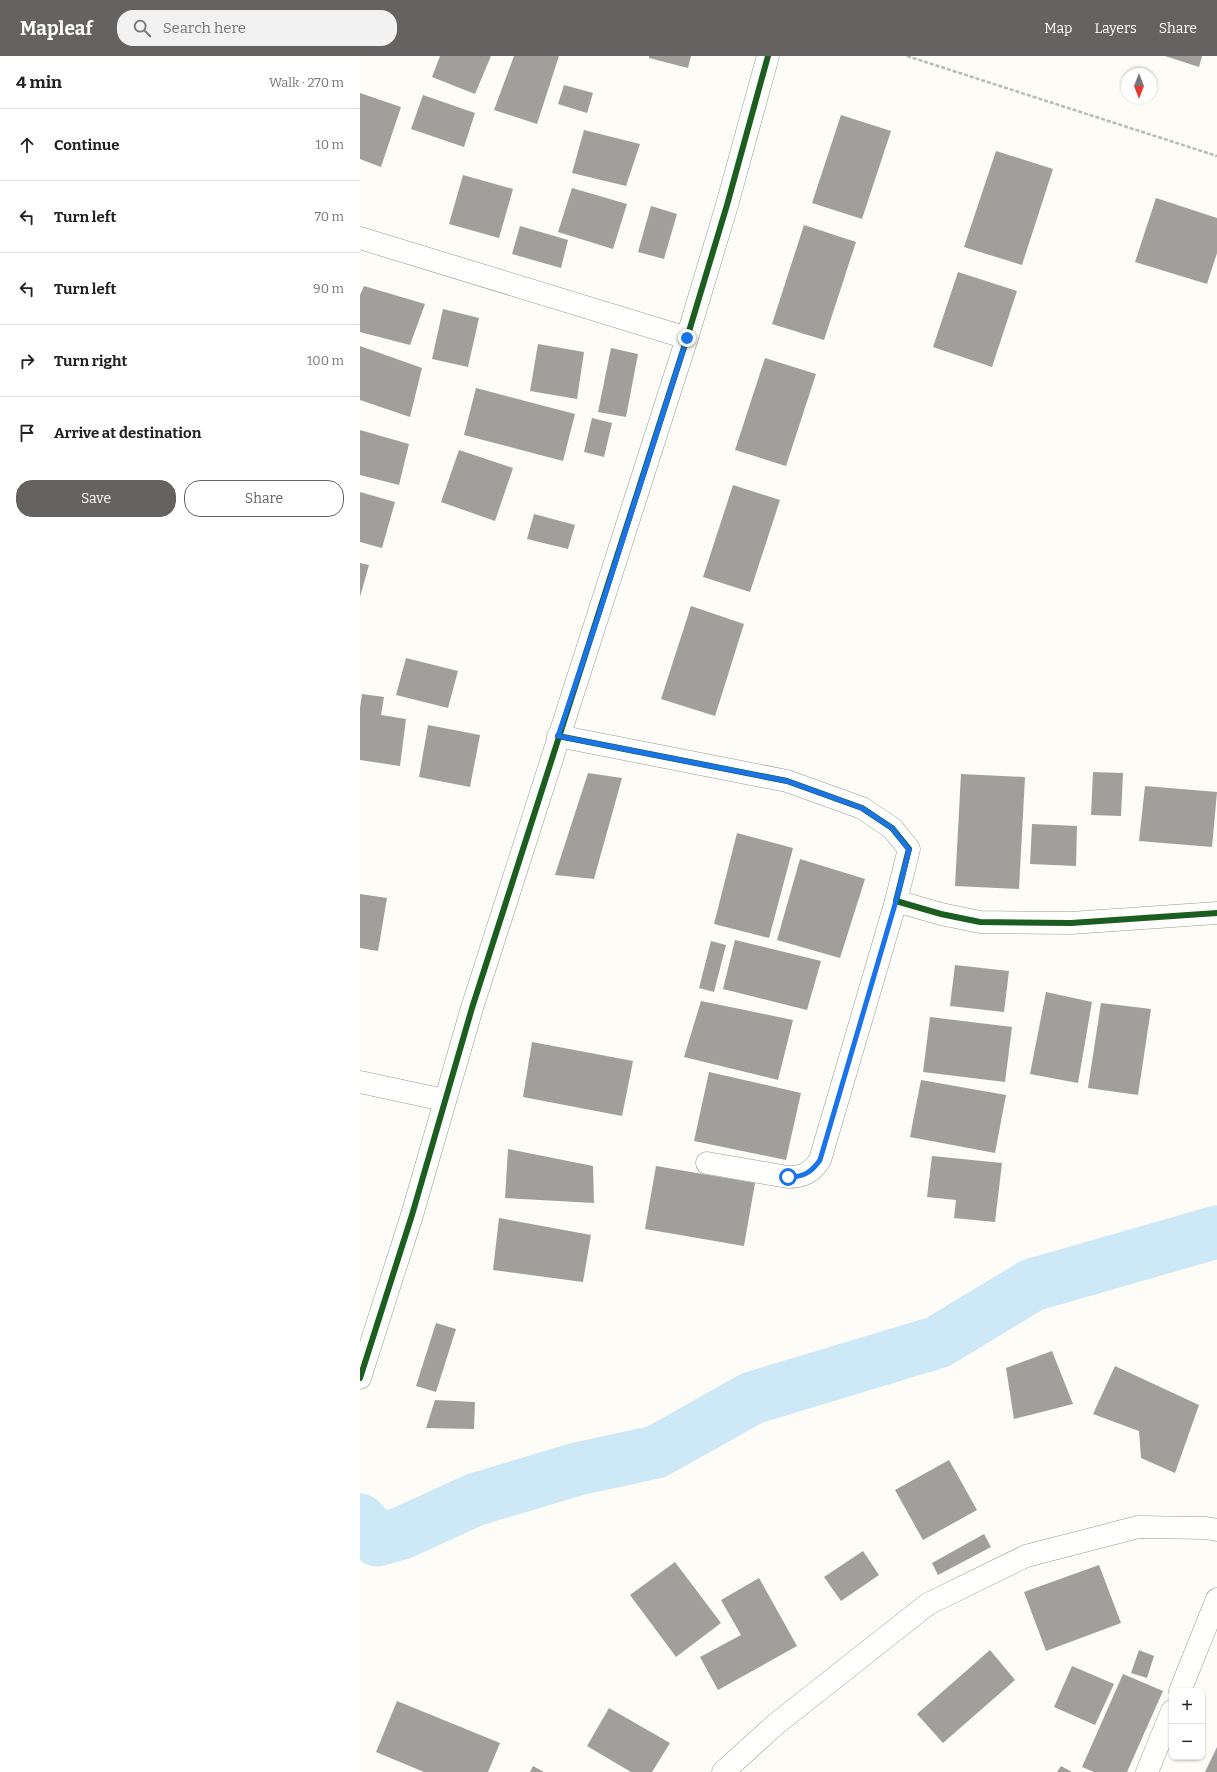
<!DOCTYPE html>
<html lang="en">
<head>
<meta charset="utf-8">
<style>
  :root { --surface:#fff; --page:#f2f2f2; --text:#222; --muted:#767676; --line:#e0e0e0; --accent:#646362 }
  body { margin:0; font-family:Bitter,serif; background:var(--page); color:var(--text) }
  .controls { position:absolute; right:12px; bottom:12px; display:grid; overflow:hidden; border-radius:8px; box-shadow:0 1px 3px #0004 }
  .controls button { width:36px; height:36px; display:grid; place-items:center; padding:0; border:0; border-bottom:1px solid var(--line); background:var(--surface); color:var(--text); font:20px sans-serif }
  .compass { position:absolute; left:761px; top:12px; width:36px; height:36px; border-radius:50%; background:var(--surface); box-shadow:0 1px 3px #0004; rotate:180deg }
  .stop { position:absolute; width:12px; height:12px; margin:-9px; border:3px solid #1a73e8; border-radius:50%; background:#fff }
  .stop.end { background:#1a73e8; border-color:#fff; box-shadow:0 1px 4px #0008 }
  .list { margin:0; padding:0; list-style:none }
  h2 { display:flex; justify-content:space-between; align-items:center; height:52px; margin:0; padding:0 16px; font-size:17px }
  h2 small { font-size:13px; font-weight:400; color:var(--muted) }
  .list li { display:grid; grid-template-columns:26px 1fr auto; gap:12px; align-items:center; box-sizing:border-box; height:72px; padding:0 16px; border-top:1px solid var(--line) }
  .list b { display:block; font-size:15px; white-space:nowrap }
  .list em { font-size:13px; font-style:normal; color:var(--muted) }
  .actions { display:flex; gap:8px; padding:12px 16px }
  .actions a { flex:1; padding:9px 0; border:1px solid var(--accent); border-radius:16px; text-align:center; font-size:14px; color:var(--accent) }
  .actions .main { background:var(--accent); color:#fff }
  .icon { flex:none; width:22px; height:22px; fill:none; stroke:currentColor; stroke-width:2; stroke-linecap:round; stroke-linejoin:round }
  .map { position:relative; flex:none; width:857px; height:1716px; overflow:hidden }
  header { display:flex; align-items:center; gap:24px; box-sizing:border-box; height:56px; padding:0 20px; background:var(--accent); color:#fff }
  header strong { font-size:19px }
  nav { display:flex; gap:22px; margin-inline-start:auto; font-size:14px }
  .search { width:280px; height:36px; background:var(--page); display:flex; align-items:center; gap:10px; box-sizing:border-box; padding:0 14px; border-radius:16px; color:var(--muted); font-size:15px }
  main { display:flex }
  aside { flex:1; background:var(--surface) }
  .map>svg:first-child { display:block }
  .lines { fill:none; stroke-linecap:round; stroke-linejoin:round }
  .river { stroke:#cde8f7; stroke-width:53 }
  .building { fill:#a19f9c }
  .minor-casing { stroke:#979795; stroke-width:23 }
  .path { stroke:#b9b9b8; stroke-width:2.5; stroke-dasharray:4 2; stroke-linecap:butt }
  .minor { stroke:#fffffe; stroke-width:22 }
  .cycleway-casing { stroke:#fff; stroke-width:8 }
  .cycleway { stroke:#1b5e20; stroke-width:6 }
  .route { stroke:#1a73e8; stroke-width:5 }
</style>
</head>
<body>
<header>
<strong>Mapleaf</strong>
<div class="search"><svg class="icon" aria-label="search" viewBox="0 0 24 24"><circle cx="10" cy="10" r="6"/><path d="M15 15l6 6"/></svg>Search here</div>
<nav><a>Map</a><a>Layers</a><a>Share</a></nav>
</header>
<main>
<aside>
<h2>4 min<small>Walk · 270 m</small></h2>
<ul class="list">
<li><svg class="icon" aria-label="ahead" viewBox="0 0 24 24"><path d="M12 20V5M6 11l6-6 6 6"/></svg><div><b>Continue</b></div><em>10 m</em></li>
<li><svg class="icon" aria-label="left" viewBox="0 0 24 24"><path d="M17 20v-9H6M10 6l-5 5 5 5"/></svg><div><b>Turn left</b></div><em>70 m</em></li>
<li><svg class="icon" aria-label="left" viewBox="0 0 24 24"><path d="M17 20v-9H6M10 6l-5 5 5 5"/></svg><div><b>Turn left</b></div><em>90 m</em></li>
<li><svg class="icon" aria-label="right" viewBox="0 0 24 24"><path d="M7 20v-9h11M14 6l5 5-5 5"/></svg><div><b>Turn right</b></div><em>100 m</em></li>
<li><svg class="icon" aria-label="arrive" viewBox="0 0 24 24"><path d="M6 21V4h12l-3 4 3 4H6"/></svg><div><b>Arrive at destination</b></div></li>
</ul>
<div class="actions"><a class="main">Save</a><a>Share</a></div>
</aside>
<div class="map">
<svg width="857" height="1716" viewBox="0 0 857 1716">
  <rect width="100%" height="100%" fill="#fdfcf7"/>
  <g class="lines">
    <path class="river" d="M0,1464L17,1484L42,1477L114,1444L217,1413L296,1396L392,1342L578,1286L672,1229L857,1176"/>
  </g>
  <g class="building">
    <path d="M80,0H131L115,38L72,21Z"/>
    <path d="M154,0H199L177,68L134,54Z"/>
    <path d="M289,0H331L328,12L289,2Z"/>
    <path d="M805,0H842L839,11Z"/>
    <path d="M204,29L233,37L227,57L198,48Z"/>
    <path d="M0,37L41,51L21,111L0,103Z"/>
    <path d="M63,39L115,57L104,91L51,73Z"/>
    <path d="M481,59L531,75L502,163L452,147Z"/>
    <path d="M224,74L280,88L266,130L212,117Z"/>
    <path d="M636,95L693,113L662,209L604,191Z"/>
    <path d="M103,119L153,133L139,182L89,168Z"/>
    <path d="M212,132L267,148L253,193L198,176Z"/>
    <path d="M796,142L857,162V197L847,228L775,206Z"/>
    <path d="M291,150L317,158L304,203L278,196Z"/>
    <path d="M444,169L496,186L464,284L412,268Z"/>
    <path d="M160,170L208,184L201,212L152,198Z"/>
    <path d="M598,216L657,235L632,311L573,291Z"/>
    <path d="M4,230L65,248L50,289L0,276V239Z"/>
    <path d="M83,253L119,262L108,311L72,303Z"/>
    <path d="M178,288L224,296L217,343L170,335Z"/>
    <path d="M0,290L62,312L50,361L0,344Z"/>
    <path d="M251,292L278,298L266,361L238,356Z"/>
    <path d="M405,302L456,318L426,410L375,394Z"/>
    <path d="M116,332L215,358L203,405L104,379Z"/>
    <path d="M232,362L252,367L244,401L224,396Z"/>
    <path d="M0,374L49,388L39,429L0,419Z"/>
    <path d="M99,394L153,412L135,465L81,446Z"/>
    <path d="M373,429L420,444L390,536L343,521Z"/>
    <path d="M0,436L35,446L22,492L0,486Z"/>
    <path d="M174,458L215,469L208,493L167,483Z"/>
    <path d="M0,507L9,509L0,541Z"/>
    <path d="M331,550L384,568L355,660L301,643Z"/>
    <path d="M46,602L98,615L88,652L36,639Z"/>
    <path d="M2,638L24,641L21,659L46,663L40,710L0,704V652Z"/>
    <path d="M68,669L120,679L110,731L59,721Z"/>
    <path d="M733,716L763,717L761,760L731,759Z"/>
    <path d="M228,717L262,722L234,823L195,819Z"/>
    <path d="M601,718L665,721L659,833L595,830Z"/>
    <path d="M785,730L857,736L852,791L779,785Z"/>
    <path d="M672,768L717,770L716,810L670,808Z"/>
    <path d="M377,777L433,792L409,882L354,868Z"/>
    <path d="M440,803L505,823L480,902L417,884Z"/>
    <path d="M0,838L27,842L18,895L0,892Z"/>
    <path d="M375,884L461,905L447,954L363,933Z"/>
    <path d="M351,885L366,889L354,936L339,932Z"/>
    <path d="M595,909L649,915L644,956L590,950Z"/>
    <path d="M686,936L732,946L718,1027L670,1018Z"/>
    <path d="M341,945L433,964L418,1024L324,1001Z"/>
    <path d="M741,947L791,953L778,1039L728,1032Z"/>
    <path d="M570,961L652,971L645,1026L563,1016Z"/>
    <path d="M172,986L273,1005L262,1060L163,1041Z"/>
    <path d="M349,1016L441,1037L426,1104L334,1085Z"/>
    <path d="M561,1024L646,1039L635,1097L550,1081Z"/>
    <path d="M148,1093L233,1110L234,1147L145,1142Z"/>
    <path d="M572,1100L642,1107L635,1166L594,1162L596,1144L567,1141Z"/>
    <path d="M296,1110L395,1127L384,1190L285,1173Z"/>
    <path d="M139,1162L231,1179L223,1226L133,1214Z"/>
    <path d="M76,1267L96,1273L76,1336L56,1330Z"/>
    <path d="M692,1295L713,1348L654,1363L646,1312Z"/>
    <path d="M755,1310L839,1349L815,1417L781,1402L779,1375L733,1358Z"/>
    <path d="M75,1344L115,1346L114,1373L66,1372Z"/>
    <path d="M589,1404L617,1454L563,1484L535,1434Z"/>
    <path d="M624,1478L631,1491L578,1519L572,1507Z"/>
    <path d="M503,1495L519,1519L481,1545L464,1521Z"/>
    <path d="M315,1506L361,1567L316,1601L270,1539Z"/>
    <path d="M739,1509L761,1567L686,1595L664,1536Z"/>
    <path d="M399,1522L437,1590L358,1634L340,1601L381,1579L361,1544Z"/>
    <path d="M630,1594L655,1624L583,1687L557,1658Z"/>
    <path d="M779,1594L794,1600L787,1622L771,1617Z"/>
    <path d="M712,1610L754,1628L735,1669L694,1651Z"/>
    <path d="M763,1618L803,1635L767,1716H734L722,1711Z"/>
    <path d="M37,1645L140,1687L128,1716H64L16,1696Z"/>
    <path d="M249,1652L310,1687L292,1716H271L227,1690Z"/>
    <path d="M857,1691V1716H845Z"/>
    <path d="M173,1710L184,1716H170Z"/>
    <path d="M701,1710L712,1716H697Z"/>
  </g>
  <g class="lines">
    <defs>
      <g id="minor">
        <path d="M0,182L327,282"/>
        <path d="M198,680L427,725L502,752L532,772L549,793L536,845L581,858L620,866L711,867L857,857"/>
        <path d="M0,1026L84,1044"/>
        <path d="M347,1107L428,1121C443,1121 451,1117 460,1104L536,845"/>
        <path d="M0,1322L52,1159L112,952L327,282L367,149L408,0"/>
        <path d="M820,1635L857,1543"/>
        <path d="M363,1716L416,1668L568,1548L666,1500L778,1471L846,1472L857,1474"/>
        <path d="M787,1716L812,1655"/>
      </g>
    </defs>
    <use href="#minor" class="minor-casing"/>
    <path class="path" d="M547,0L857,100"/>
    <use href="#minor" class="minor"/>
    <defs>
      <g id="cycleway">
        <path d="M198,680L427,725L502,752L532,772L549,793L536,845L581,858L620,866L711,867L857,857"/>
        <path d="M0,1322L52,1159L112,952L327,282L367,149L408,0"/>
      </g>
    </defs>
    <use href="#cycleway" class="cycleway-casing"/>
    <use href="#cycleway" class="cycleway"/>
  </g>
  <g class="lines">
    <path class="route" d="M327,282L239,558L198,680L427,725L502,752L532,772L549,794L536,845L460,1104C451,1117 443,1121 428,1121"/>
  </g>
</svg>
<div class="controls">
<button>+</button>
<button>−</button>
</div>
<svg class="compass" viewBox="-18 -18 36 36"><path d="M0-13l5 13h-10z" fill="#e53935"/><path d="M0 13l5-13h-10z" fill="#767676"/></svg>
<div class="stop" style="left:428px;top:1121px"></div>
<div class="stop end" style="left:327px;top:282px"></div>
</div>
</main>
</body>
</html>
